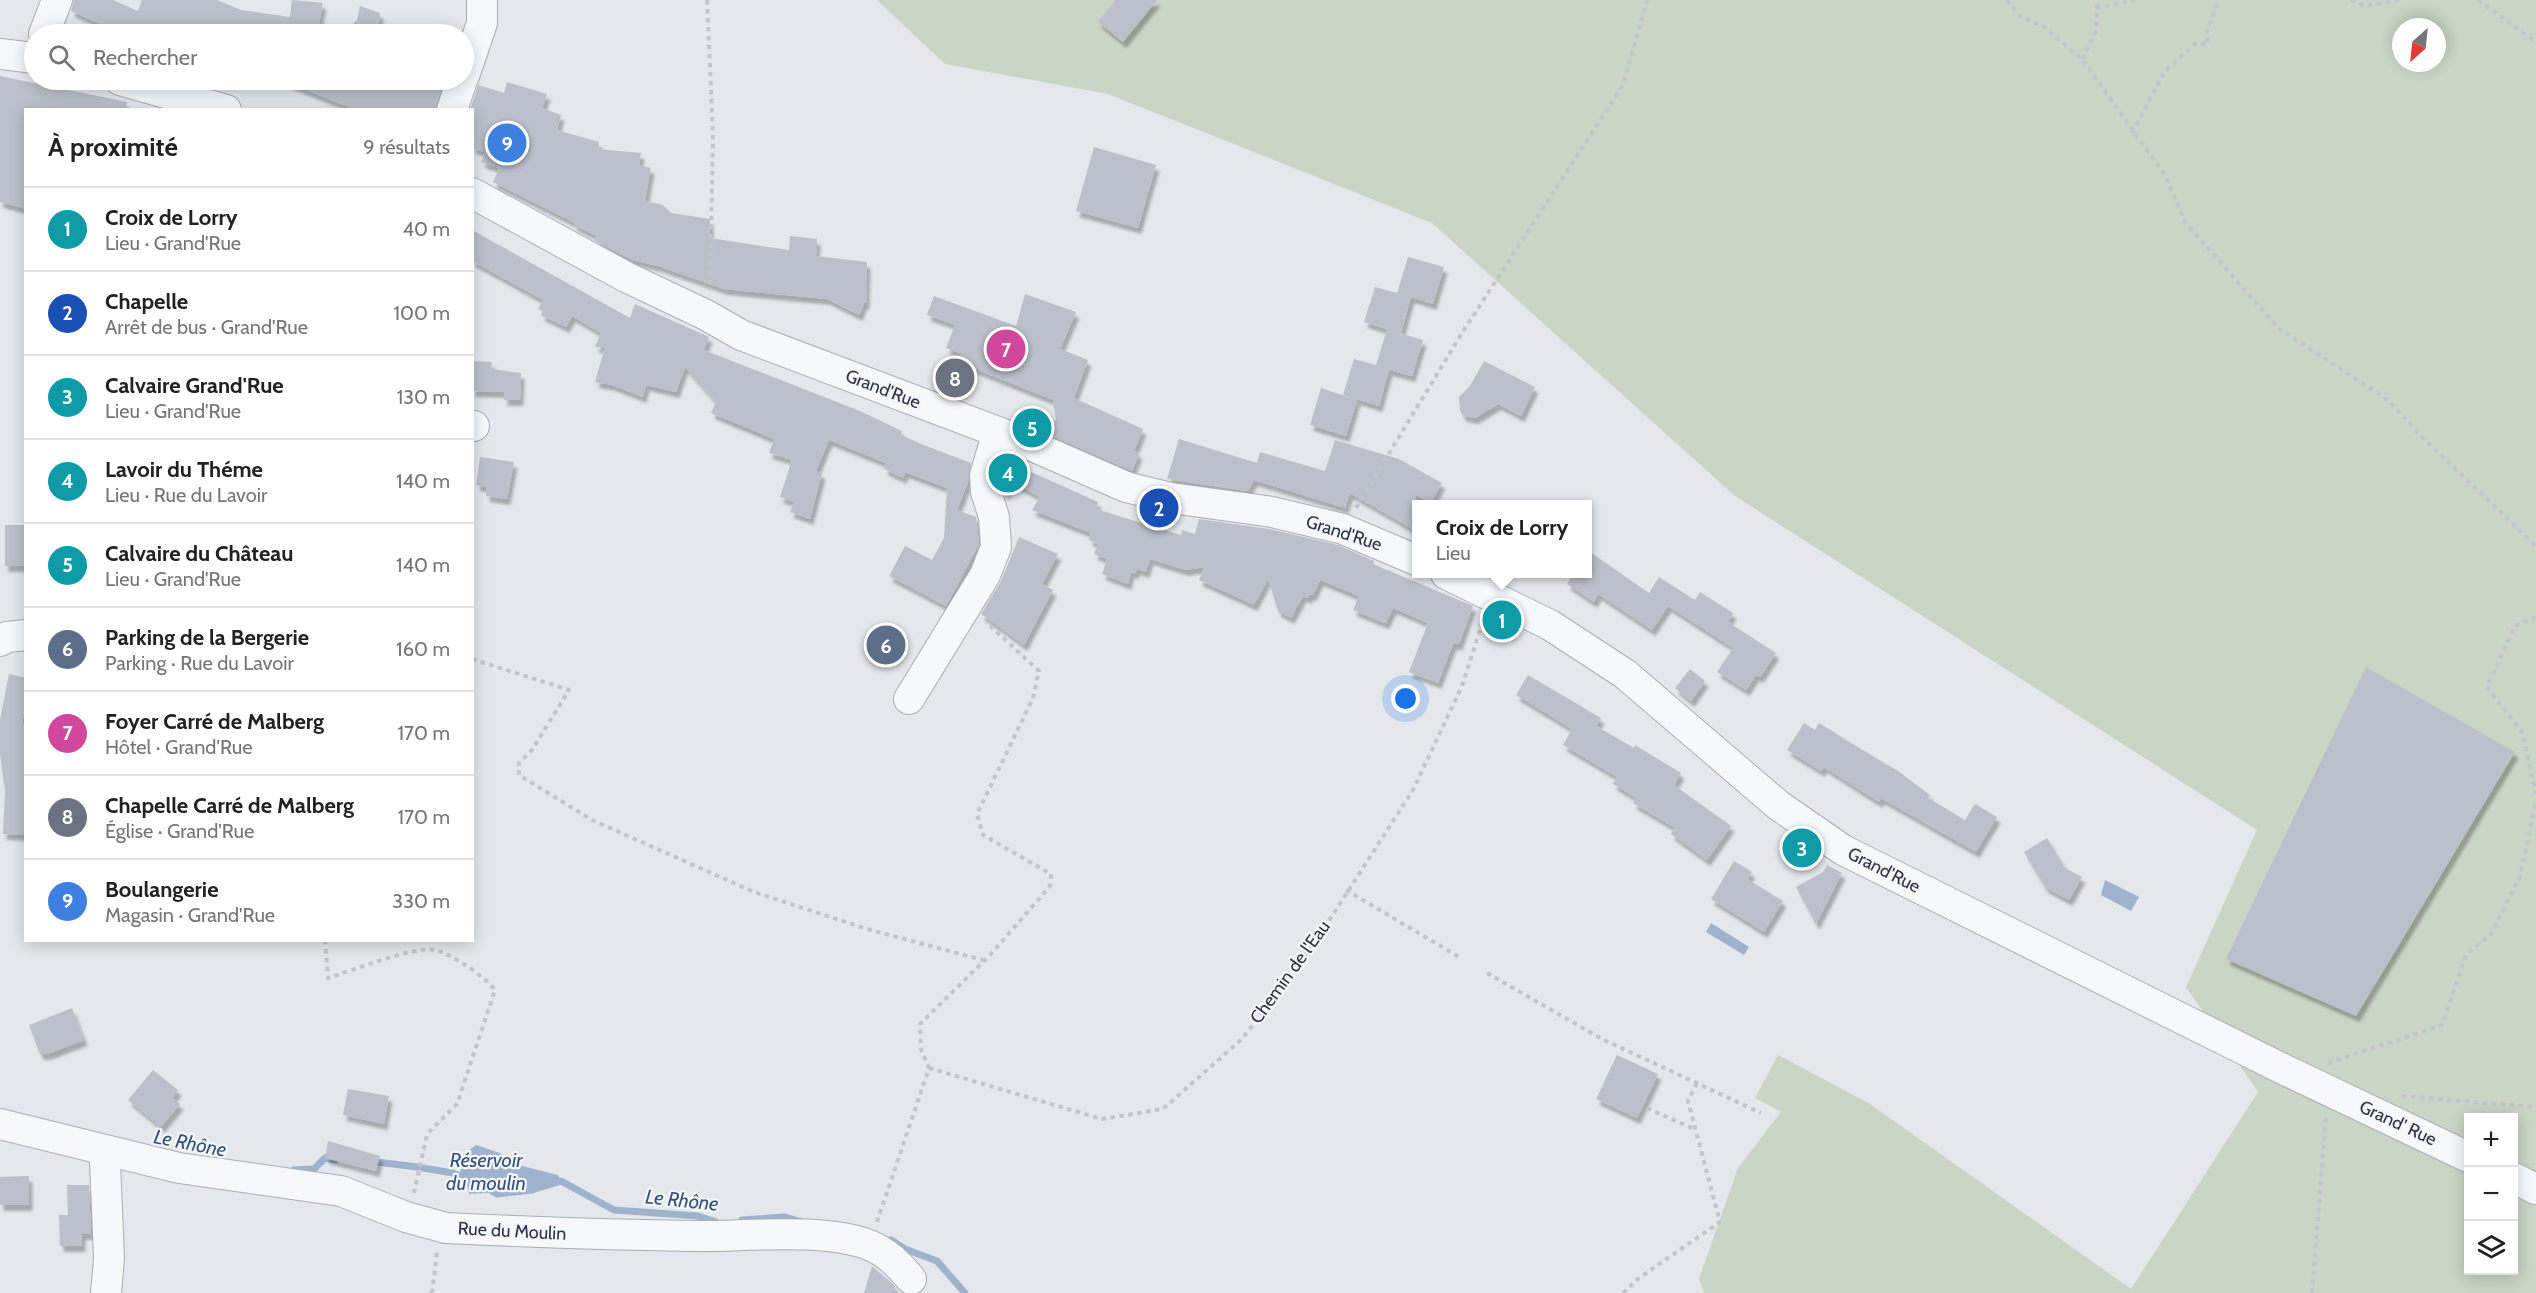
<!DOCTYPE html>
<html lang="fr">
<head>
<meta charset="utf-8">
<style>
  :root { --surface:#fff; --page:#f6f6f6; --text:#222; --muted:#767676; --line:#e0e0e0; --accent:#2563eb }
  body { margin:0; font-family:Cabin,sans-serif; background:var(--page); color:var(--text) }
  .controls { position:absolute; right:18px; bottom:18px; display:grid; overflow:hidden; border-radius:0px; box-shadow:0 3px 15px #0003 }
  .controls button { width:54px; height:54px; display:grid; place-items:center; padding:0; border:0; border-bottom:2px solid var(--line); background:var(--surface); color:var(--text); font:30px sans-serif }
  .compass { position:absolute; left:2392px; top:18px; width:54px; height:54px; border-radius:50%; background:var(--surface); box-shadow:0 3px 15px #0003; rotate:207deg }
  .you { position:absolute; left:1406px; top:699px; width:21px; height:21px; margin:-15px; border:4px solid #fff; border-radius:50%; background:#1a73e8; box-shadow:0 0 0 9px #1a73e833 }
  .badge { display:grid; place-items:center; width:39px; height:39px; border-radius:50%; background:var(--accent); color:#fff; font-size:20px; font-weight:700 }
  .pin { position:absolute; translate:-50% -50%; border:3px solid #fff; box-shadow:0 2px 6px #0006 }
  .popup { position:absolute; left:1412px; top:500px; width:180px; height:78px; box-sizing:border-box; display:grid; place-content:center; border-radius:0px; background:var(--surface); filter:drop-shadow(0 2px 4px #0005); font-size:20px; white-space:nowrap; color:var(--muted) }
  .popup b { font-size:22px; color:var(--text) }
  .popup::after { content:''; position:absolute; left:50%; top:100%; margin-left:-12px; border:12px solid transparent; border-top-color:var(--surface) }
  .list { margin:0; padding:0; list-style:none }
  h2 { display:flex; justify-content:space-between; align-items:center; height:78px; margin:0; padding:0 24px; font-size:26px }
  h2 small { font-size:20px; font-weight:400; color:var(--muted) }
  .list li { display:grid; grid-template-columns:39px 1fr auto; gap:18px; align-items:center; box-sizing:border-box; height:84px; padding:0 24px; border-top:2px solid var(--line) }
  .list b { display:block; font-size:22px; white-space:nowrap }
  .list p { margin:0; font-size:20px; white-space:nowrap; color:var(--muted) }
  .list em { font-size:20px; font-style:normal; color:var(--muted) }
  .icon { flex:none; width:33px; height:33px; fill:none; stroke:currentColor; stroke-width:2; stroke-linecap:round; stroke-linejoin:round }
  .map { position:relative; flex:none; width:2536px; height:1293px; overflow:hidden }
  .search { position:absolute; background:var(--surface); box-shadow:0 3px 15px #0003; left:24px; top:24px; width:450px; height:66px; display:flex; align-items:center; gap:15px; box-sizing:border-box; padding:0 21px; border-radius:33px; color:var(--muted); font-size:22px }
  .panel { position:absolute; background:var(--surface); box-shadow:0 3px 15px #0003; left:24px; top:108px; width:450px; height:834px; border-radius:0px }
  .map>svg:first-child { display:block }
  .green { fill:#c9d6c5; fill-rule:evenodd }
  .water { fill:#9fb4cc }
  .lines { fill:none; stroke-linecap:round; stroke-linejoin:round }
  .stream { stroke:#9fb4cc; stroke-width:7 }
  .building { fill:#bbc0ca; filter:url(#shadow) }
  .minor-casing { stroke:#a9aeb7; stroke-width:32 }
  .path { stroke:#c2c5cb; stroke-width:4; stroke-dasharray:4.5 4.5; stroke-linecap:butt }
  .minor { stroke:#f7f8fa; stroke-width:30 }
  .labels { text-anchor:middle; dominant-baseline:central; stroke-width:4.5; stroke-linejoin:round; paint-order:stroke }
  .street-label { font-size:18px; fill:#2b3445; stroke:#f4f6f9 }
  .water-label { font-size:20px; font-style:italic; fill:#34527a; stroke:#f4f6f9 }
</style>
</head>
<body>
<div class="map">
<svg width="2536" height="1293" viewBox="0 0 2536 1293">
  <defs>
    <filter id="shadow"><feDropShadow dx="3.5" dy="6" stdDeviation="1.5" flood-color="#0004"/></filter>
  </defs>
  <rect width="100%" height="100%" fill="#e4e7ec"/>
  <path class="green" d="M877,0H2536V1293H1704L1699,1279L1738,1168L1781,1112L1755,1098L1778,1055L1870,1104L2131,1289L2258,1092L2186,987L2257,830L1735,496L1432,223L1108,94L945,64ZM2401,27H2437V63H2401ZM2468,1118H2514V1270H2468Z"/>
  <g class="water">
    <path d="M2105,880L2139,897L2131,911L2101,895Z"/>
    <path d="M1711,923L1749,947L1744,955L1706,932Z"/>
    <path d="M476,1145L500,1153L518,1165L558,1175L561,1181L532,1190L469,1194L467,1185L458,1177L469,1150Z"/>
  </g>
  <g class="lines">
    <g class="stream">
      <path d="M369,1161L417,1167"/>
      <path d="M423,1168L453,1173L466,1179"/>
      <path d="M294,1170L314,1169L325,1158L335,1160"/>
      <path d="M492,1191L497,1194L532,1190L561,1181L614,1210L698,1216L716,1222"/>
      <path d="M742,1220L785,1217L802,1222"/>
      <path d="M891,1240L905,1249L937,1261L965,1293"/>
    </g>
  </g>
  <g class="building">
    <path d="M74,0H113L138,11L142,0H217L241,10L290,17L292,0L323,3L317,34H123L71,11Z"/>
    <path d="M1116,0H1157L1123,42L1098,22Z"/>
    <path d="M360,6L380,13L378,34H343L357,20Z"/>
    <path d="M0,76L127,102L126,110H26V209L0,202Z"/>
    <path d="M281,80H444L435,110H356Z"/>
    <path d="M507,82L547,94L542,108L561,115L557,130L599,142L598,149L641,153L639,165L651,168L645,201L663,205L671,213L710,219V238L789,250L790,236L817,239L816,256L867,262L866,303H864L859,315L827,299L724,289L658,266L633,260L595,241L597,236L574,225L575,223L493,182L499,168L481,162L485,152L472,148V110H470L478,85L504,93Z"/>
    <path d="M1094,147L1156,165L1138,228L1076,211Z"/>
    <path d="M472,230L630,318L635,304L709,337L704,350L860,411L902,431L901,435L921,444L971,463L968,482L957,510L976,517L979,544L946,606L889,576L905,546L932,560L944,538L947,488L905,472L903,478L884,469L886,463L829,440L816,471L822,473L810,519L790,512L794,502L780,497L792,460L769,453L774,439L711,413L716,402L685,367L676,392L646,385L643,397L612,385L595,382L605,347H595L601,333L572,316L566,327L541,315L543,311L538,309L543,300L472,261Z"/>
    <path d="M1408,257L1444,267L1433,304L1411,297L1401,333L1389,330L1423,340L1412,376L1389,370L1379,406L1343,395L1354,359L1376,365L1387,329L1364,322L1375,287L1397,293Z"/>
    <path d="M1025,294L1076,312L1060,349L1088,360L1074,398L1143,429L1134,451L1139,453L1132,471L1048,434L1056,419L1053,400L973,368L964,391L946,386L934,375L962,354L946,348L955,325L927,315L934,296L1016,326Z"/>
    <path d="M472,361L492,362L491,369L521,373L520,400H504V392L472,391Z"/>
    <path d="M1484,361L1535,387L1521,416L1498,404L1475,418L1464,416L1460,411L1459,397L1470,386Z"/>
    <path d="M1321,388L1357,400L1346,436L1310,425Z"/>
    <path d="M1179,439L1257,463L1260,452L1325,471L1335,440L1399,459L1442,483L1431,502L1416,495V531L1350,493L1345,508L1254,480L1248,491L1167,479Z"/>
    <path d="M1009,456L1022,462L1020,467L1098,502L1096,509L1181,535L1182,530L1195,534L1199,519L1269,529L1338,545L1374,561L1373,564L1473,606L1459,644H1453L1438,683L1409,672L1428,623L1393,608L1386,623L1382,622L1353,610L1359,596L1320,580L1313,595L1310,594L1308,598L1303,596L1291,618L1278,611L1268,579L1254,605L1199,580L1204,567L1185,570L1150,559L1146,572L1137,569L1135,573L1131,572L1128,584L1102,574L1107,559L1094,554L1098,544L1089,540L1091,533L1032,510L1040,497L1012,482L1005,495L1002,477Z"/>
    <path d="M480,457L514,462L507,499L486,496L487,487L476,485Z"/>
    <rect x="5" y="525" width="21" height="41"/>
    <path d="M1019,537L1058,554L1042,584L1053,590L1024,645L981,614L1001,581Z"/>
    <path d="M1587,550L1649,593L1659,577L1695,600L1700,592L1733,613L1728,622L1776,653L1760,677L1756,675L1746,690L1717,672L1733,648L1668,606L1652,630L1598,594L1594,602L1567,584L1574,573H1587Z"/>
    <path d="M2366,667L2515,752L2356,1016L2226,959Z"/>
    <path d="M1690,669L1705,681L1691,701L1675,688Z"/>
    <path d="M9,674L26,678V718H22L26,742V835L3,834L5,791L0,754V720Z"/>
    <path d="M1528,675L1601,718L1596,726L1634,748L1635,745L1681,773L1674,785L1731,826L1707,860L1671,834L1675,828L1633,803L1636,798L1613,784L1617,777L1563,745L1572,729L1516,695Z"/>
    <path d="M1804,723L1815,730L1819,723L1861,749L1898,771L1930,795L1928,798L1965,820L1975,804L1997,817L1976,852L1881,798L1879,802L1824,767L1821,771L1787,750Z"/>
    <path d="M2047,838L2065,868L2082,877L2069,900L2045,887L2024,852Z"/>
    <path d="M1734,861L1752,872L1747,879L1783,901L1764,932L1711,899Z"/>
    <path d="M1827,865L1842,873L1816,924L1796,887L1823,872Z"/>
    <path d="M72,1008L84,1040L47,1054H40L29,1025Z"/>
    <path d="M1617,1055L1658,1074L1637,1118L1596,1099Z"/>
    <path d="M153,1070L178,1090L172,1098L180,1104L161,1127L128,1100Z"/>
    <path d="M348,1089L389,1096L384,1124L343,1115Z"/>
    <path d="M328,1141L380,1156L376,1171L325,1158Z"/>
    <path d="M29,1176V1205H0V1177Z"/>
    <path d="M67,1185H89L91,1234H82V1246H60L59,1215H68Z"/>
    <path d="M872,1266L894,1285L897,1293H864Z"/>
  </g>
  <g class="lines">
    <defs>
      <g id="minor">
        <path d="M44,34L57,0"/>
        <path d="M0,54L34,58"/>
        <path d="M464,76L482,23V0"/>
        <path d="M120,80L226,110"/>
        <path d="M452,110L462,80"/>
        <path d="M472,193L626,277L706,315L741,335L1019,440L1126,487L1171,498L1272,512L1343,529L1416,560"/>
        <path d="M472,426H474"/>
        <path d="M1446,574L1550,625L1625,674L1778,805L1843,850L2285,1070L2468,1157"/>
        <path d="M0,641L7,637L26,635"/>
        <path d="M909,699L985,575L996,547L994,517L986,492L985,475L998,432"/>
        <path d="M0,1124L179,1168L341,1191L406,1217L446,1228C531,1232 616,1235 701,1236C750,1236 824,1228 869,1245C887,1252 899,1265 911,1279"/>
        <path d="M2514,1178L2536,1189"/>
        <path d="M106,1293L109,1258L105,1162L108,1152"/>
      </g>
    </defs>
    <use href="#minor" class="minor-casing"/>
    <g class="path">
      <path d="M707,0L713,134L710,290"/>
      <path d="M2007,0L2020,16L2044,27L2082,59L2165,175L2185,222L2278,328L2388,400L2420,435L2536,546"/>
      <path d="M2351,0L2365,6L2402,0"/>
      <path d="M2478,0L2536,42"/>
      <path d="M2096,8L2135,0"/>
      <path d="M2082,59L2096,31L2097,0"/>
      <path d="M2132,133L2165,71L2196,43L2208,44L2206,33L2219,0"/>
      <path d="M1356,508L1462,333L1623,85L1647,0"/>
      <path d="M2536,617L2515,626L2487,687L2522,732L2536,794"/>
      <path d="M472,659L569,690L532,750L519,763V775L592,820L754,892L867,929L983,960"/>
      <path d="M1346,890L1459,957"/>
      <path d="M325,940L328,978C352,971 412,946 435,950C451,953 485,977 495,990L457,1104L427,1134L414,1193"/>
      <path d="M1487,973L1602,1039L1761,1113"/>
      <path d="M2328,1063L2442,1025L2466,955L2491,934L2520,877L2536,801"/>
      <path d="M929,1068L1102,1119L1163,1109L1242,1039L1316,941L1413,790L1462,686L1484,618"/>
      <path d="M2402,1096L2536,1107"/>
      <path d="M1647,1108L1694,1129"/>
      <path d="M877,1222L929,1068L921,1049L920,1024L992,953L1050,886L1051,874L983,835L977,814L1033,698L1039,671L986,622"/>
      <path d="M432,1293L437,1252"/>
      <path d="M1623,1293L1639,1278L1720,1222L1688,1101L1697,1083"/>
      <path d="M2312,1293L2326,1116"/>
    </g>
    <use href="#minor" class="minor"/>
  </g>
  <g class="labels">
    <g class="street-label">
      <text transform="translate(883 389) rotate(21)">Grand'Rue</text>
      <text transform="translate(1344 533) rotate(18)">Grand'Rue</text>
      <text transform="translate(1884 870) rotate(27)">Grand'Rue</text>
      <text transform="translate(1290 972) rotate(-54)">Chemin de l'Eau</text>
      <text transform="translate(2398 1123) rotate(25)">Grand' Rue</text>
      <text transform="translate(512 1231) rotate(3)">Rue du Moulin</text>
    </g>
    <g class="water-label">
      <text transform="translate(190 1143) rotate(11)">Le Rhône</text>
      <text x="486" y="1160">Réservoir<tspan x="486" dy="23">du moulin</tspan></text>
      <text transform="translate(682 1200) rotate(6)">Le Rhône</text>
    </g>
  </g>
</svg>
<div class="controls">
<button>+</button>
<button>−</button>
<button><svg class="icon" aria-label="layers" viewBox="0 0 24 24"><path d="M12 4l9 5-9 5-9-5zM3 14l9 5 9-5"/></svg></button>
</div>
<svg class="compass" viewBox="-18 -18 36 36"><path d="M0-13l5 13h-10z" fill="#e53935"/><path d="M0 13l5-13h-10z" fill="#767676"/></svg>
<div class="you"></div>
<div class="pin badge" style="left:1502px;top:620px;background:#0f9aa8">1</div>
<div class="popup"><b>Croix de Lorry</b>Lieu</div>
<div class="pin badge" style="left:1159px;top:508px;background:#1a4fb4">2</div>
<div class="pin badge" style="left:1802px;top:848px;background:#0f9aa8">3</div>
<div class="pin badge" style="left:1008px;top:473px;background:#0f9aa8">4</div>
<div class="pin badge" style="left:1032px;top:428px;background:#0f9aa8">5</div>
<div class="pin badge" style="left:886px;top:645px;background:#5c6f8a">6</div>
<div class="pin badge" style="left:1006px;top:349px;background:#d1479c">7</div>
<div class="pin badge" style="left:955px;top:378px;background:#6b7280">8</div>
<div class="pin badge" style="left:507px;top:143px;background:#3f7fe0">9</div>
<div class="search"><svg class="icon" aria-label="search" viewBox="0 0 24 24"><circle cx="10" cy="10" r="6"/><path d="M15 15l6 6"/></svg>Rechercher</div>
<section class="panel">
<h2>À proximité<small>9 résultats</small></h2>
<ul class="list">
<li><span class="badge" style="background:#0f9aa8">1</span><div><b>Croix de Lorry</b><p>Lieu · Grand'Rue</p></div><em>40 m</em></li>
<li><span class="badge" style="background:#1a4fb4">2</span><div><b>Chapelle</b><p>Arrêt de bus · Grand'Rue</p></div><em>100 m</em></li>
<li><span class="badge" style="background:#0f9aa8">3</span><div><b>Calvaire Grand'Rue</b><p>Lieu · Grand'Rue</p></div><em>130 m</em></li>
<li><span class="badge" style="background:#0f9aa8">4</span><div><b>Lavoir du Théme</b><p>Lieu · Rue du Lavoir</p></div><em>140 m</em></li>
<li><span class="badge" style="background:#0f9aa8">5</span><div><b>Calvaire du Château</b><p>Lieu · Grand'Rue</p></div><em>140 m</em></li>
<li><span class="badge" style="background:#5c6f8a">6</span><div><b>Parking de la Bergerie</b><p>Parking · Rue du Lavoir</p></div><em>160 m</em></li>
<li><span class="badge" style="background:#d1479c">7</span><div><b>Foyer Carré de Malberg</b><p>Hôtel · Grand'Rue</p></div><em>170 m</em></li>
<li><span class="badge" style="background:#6b7280">8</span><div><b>Chapelle Carré de Malberg</b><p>Église · Grand'Rue</p></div><em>170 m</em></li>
<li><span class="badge" style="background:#3f7fe0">9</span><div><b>Boulangerie</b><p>Magasin · Grand'Rue</p></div><em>330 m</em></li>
</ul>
</section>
</div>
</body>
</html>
